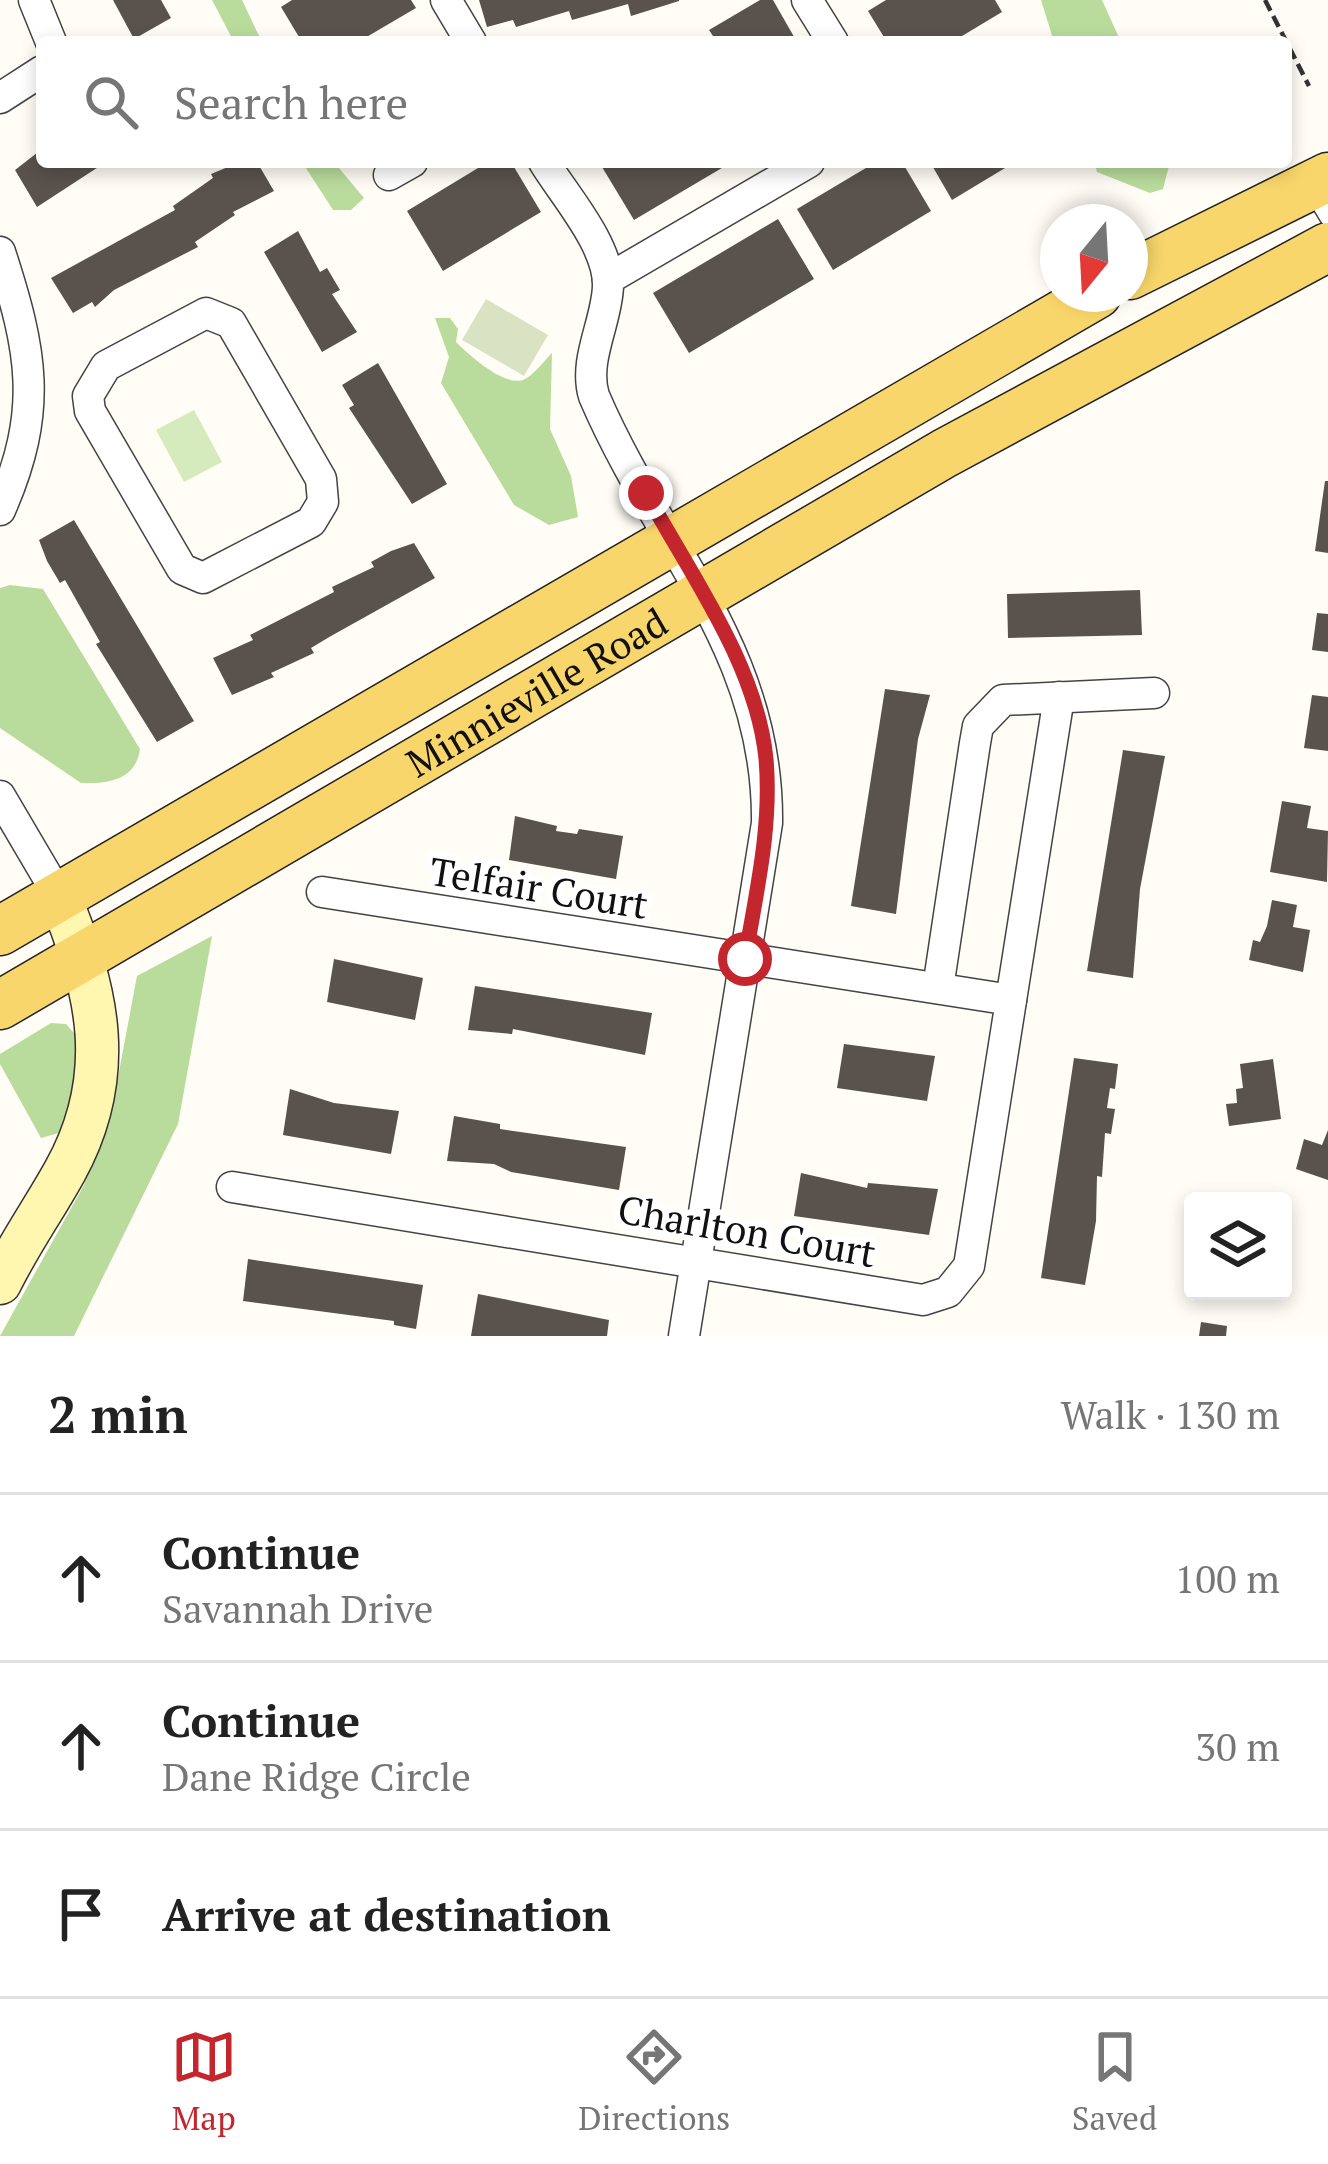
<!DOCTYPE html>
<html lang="en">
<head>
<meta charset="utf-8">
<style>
  :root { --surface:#fff; --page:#f6f6f6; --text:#222; --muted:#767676; --line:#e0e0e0; --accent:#c4262e }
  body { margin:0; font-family:"PT Serif",serif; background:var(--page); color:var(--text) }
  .controls { position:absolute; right:36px; bottom:36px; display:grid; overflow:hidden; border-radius:12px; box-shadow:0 6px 18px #0003 }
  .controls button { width:108px; height:108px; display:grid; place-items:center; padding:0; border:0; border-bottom:3px solid var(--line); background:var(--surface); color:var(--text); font:60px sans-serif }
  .compass { position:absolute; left:1040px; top:204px; width:108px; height:108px; border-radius:50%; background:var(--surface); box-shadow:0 6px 18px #0003; rotate:198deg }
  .stop { position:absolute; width:36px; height:36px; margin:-27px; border:9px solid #c4262e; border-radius:50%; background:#fff }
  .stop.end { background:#c4262e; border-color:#fff; box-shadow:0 3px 12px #0008 }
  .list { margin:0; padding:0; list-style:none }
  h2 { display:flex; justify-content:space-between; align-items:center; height:156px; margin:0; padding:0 48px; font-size:51px }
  h2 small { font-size:39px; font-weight:400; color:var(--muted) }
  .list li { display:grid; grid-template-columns:78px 1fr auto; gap:36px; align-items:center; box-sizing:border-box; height:168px; padding:0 48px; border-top:3px solid var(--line) }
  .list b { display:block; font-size:45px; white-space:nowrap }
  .list p { margin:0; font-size:39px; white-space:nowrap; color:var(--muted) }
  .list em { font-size:39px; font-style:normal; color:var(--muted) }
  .icon { flex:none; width:66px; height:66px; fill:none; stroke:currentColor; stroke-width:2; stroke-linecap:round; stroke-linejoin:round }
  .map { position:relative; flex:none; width:1328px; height:1336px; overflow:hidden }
  .search { position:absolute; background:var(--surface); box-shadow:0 6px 18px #0003; left:36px; right:36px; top:36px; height:132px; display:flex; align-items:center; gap:30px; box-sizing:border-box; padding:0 42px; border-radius:12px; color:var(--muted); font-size:45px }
  .sheet { height:660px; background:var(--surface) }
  nav { display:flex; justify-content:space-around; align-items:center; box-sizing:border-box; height:168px; border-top:3px solid var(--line); background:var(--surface); font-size:33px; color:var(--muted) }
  nav a { display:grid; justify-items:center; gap:6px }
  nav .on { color:var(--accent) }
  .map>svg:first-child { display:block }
  .green { fill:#d5ebbd }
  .forest { fill:#b9dc9c }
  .cemetery { fill:#d9e3c4 }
  .building { fill:#5a524d }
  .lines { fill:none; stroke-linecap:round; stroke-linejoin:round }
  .lane-casing { stroke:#444; stroke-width:18 }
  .street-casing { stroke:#444; stroke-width:33 }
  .secondary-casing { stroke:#333; stroke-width:45 }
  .primary-casing { stroke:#222; stroke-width:51 }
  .path { stroke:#333; stroke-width:4.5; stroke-dasharray:12 6; stroke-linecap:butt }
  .lane { stroke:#fff; stroke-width:15 }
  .street { stroke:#fff; stroke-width:30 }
  .secondary { stroke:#fff6b0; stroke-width:42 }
  .primary { stroke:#f9d66b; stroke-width:48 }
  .route { stroke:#c4262e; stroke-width:15 }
  .labels { text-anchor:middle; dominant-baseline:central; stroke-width:12; stroke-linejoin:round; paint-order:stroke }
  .street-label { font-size:39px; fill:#111; stroke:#fff }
</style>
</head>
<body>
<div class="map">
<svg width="1328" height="1336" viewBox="0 0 1328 1336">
  <rect width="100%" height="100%" fill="#fffdf5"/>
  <path class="green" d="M194,410L222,462L184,482L156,430Z"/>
  <g class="forest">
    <path d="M212,0H242L262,42H234Z"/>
    <path d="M1041,0H1102L1121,42H1054Z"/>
    <path d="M302,162H334L364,198L351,210H333Z"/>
    <path d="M1094,162H1170L1163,189L1150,193L1097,172Z"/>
    <path d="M435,318H450L458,329L456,342C469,355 503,386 523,380C533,376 544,361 552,353L550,429L571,476L578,517L549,525L514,505L441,383L449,357Z"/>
    <path d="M10,585L43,589L140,749C136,780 108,784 81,783L0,728V588Z"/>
    <path d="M212,936L178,1124L74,1336H0L84,1185L112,1109L137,976Z"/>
    <path d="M51,1023L66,1024L81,1041L66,1131L41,1138L0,1064V1054Z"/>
  </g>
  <path class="cemetery" d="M486,299L548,335L524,376L462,340Z"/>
  <g class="building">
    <path d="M113,0H161L171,18L134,39Z"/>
    <path d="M292,0H411L416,8L358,42H302L281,7Z"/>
    <path d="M479,0H679V1L631,16L628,4L572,20L569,11L516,27L513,20L487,27Z"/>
    <path d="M760,0H773L797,42H717L709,30Z"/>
    <path d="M886,0H995L1002,12L952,42H887L868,11Z"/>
    <path d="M42,149V162H106L37,207L15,170Z"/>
    <path d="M240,162H257L274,191L233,212L235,215L195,242L198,247L114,290L95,307L92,302L73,313L51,278L175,210L173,206L213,178L211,174Z"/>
    <path d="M488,162H511L541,212L443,271L407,211Z"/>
    <path d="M599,162H732L634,220Z"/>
    <path d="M876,162H902L931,211L833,270L797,209Z"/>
    <path d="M930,162H1015L952,200Z"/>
    <path d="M778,219L814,279L689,353L653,293Z"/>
    <path d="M298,231L320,272L327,268L340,290L332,294L357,332L322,352L264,252Z"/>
    <path d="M378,363L447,484L412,504L349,408L354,405L342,385Z"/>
    <path d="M1325,481H1328V553L1315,551Z"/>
    <path d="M74,520L194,721L157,742L96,644L100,642L65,580L60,583L47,561L39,540Z"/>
    <path d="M414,543L435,578L331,636L311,648L314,653L271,673L274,677L232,695L213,658L253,640L250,635L334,592L332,587L374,567L371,562L391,551Z"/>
    <path d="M1140,590L1142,635L1008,638L1007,594Z"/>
    <path d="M1317,613L1328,614V652L1312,650Z"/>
    <path d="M885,689L930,695L918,739L896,914L851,906Z"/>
    <path d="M1312,695L1328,697V751L1304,748Z"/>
    <path d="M1123,750L1165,756L1140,889L1133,978L1087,971Z"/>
    <path d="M1282,801L1311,806L1307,828L1328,831L1327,882L1270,872Z"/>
    <path d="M515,816L557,826L556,831L577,834L579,829L623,836L616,879L509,860Z"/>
    <path d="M1272,900L1297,905L1293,927L1310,930L1303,972L1249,960L1253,940L1260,942L1267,926Z"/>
    <path d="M334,959L423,978L415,1020L327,1002Z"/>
    <path d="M475,986L652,1013L645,1055L513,1029L512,1034L468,1030Z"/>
    <path d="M844,1044L935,1056L927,1101L837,1088Z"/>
    <path d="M1074,1058L1118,1064L1115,1089L1110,1088L1107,1108L1115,1109L1111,1134L1105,1133L1102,1177L1097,1176L1096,1221L1085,1285L1041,1278Z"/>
    <path d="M1273,1059L1281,1119L1229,1126L1226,1104L1237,1103L1236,1089L1243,1088L1240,1064Z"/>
    <path d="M290,1089L334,1103L399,1111L391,1154L283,1135Z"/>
    <path d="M454,1116L500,1124V1129L626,1147L619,1190L511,1172L494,1164L447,1161Z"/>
    <path d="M1328,1130V1180L1296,1169L1304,1139L1322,1145Z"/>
    <path d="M801,1173L867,1188L868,1183L938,1189L929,1235L794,1216Z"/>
    <path d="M248,1259L423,1285L416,1329L394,1325V1321L243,1301Z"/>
    <path d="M478,1294L609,1320L607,1336H471Z"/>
    <path d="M1201,1322L1227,1326L1226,1336H1199Z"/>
  </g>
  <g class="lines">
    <defs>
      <path id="lane" d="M1311,190L1328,218"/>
      <g id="street">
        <path d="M34,0L51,42"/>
        <path d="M446,0L471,42"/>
        <path d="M807,0L833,42"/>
        <path d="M0,98L42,71"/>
        <path d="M544,162C564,195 609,245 608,286C607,322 583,360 594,396C658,546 769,649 767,823L684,1336"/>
        <path d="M389,175L412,162"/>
        <path d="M0,252C32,351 44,410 0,510"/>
        <path d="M608,279L809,162"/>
        <path d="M206,313L231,323L321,479L323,502L311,522L203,578L182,569L90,411L88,396L106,366Z"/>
        <path d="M0,796L60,898"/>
        <path d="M322,892L1011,1000"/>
        <path d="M938,988L975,743L978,726L1003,700L1154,693"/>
        <path d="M232,1187L923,1300L948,1292L969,1266L1059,697"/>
      </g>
      <path id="secondary" d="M0,1283C19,1244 44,1209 65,1171C117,1077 99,992 60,898"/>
      <g id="primary">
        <path d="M1130,275L1328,177"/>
        <path d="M0,931L1097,294"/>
        <path id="s1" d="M0,1005L945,453L1328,247"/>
      </g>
    </defs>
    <use href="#lane" class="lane-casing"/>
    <use href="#street" class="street-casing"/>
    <use href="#secondary" class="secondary-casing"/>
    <use href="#primary" class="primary-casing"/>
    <path class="path" d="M1265,0L1309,86"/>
    <use href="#lane" class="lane"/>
    <use href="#street" class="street"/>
    <use href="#secondary" class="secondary"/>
    <use href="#primary" class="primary"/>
  </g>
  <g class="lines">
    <path class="route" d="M646,493C690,574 757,665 766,759C772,827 756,893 745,959"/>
  </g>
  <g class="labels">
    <g class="street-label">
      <text stroke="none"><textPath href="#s1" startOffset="621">Minnieville Road</textPath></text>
      <text transform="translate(539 887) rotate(9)">Telfair Court</text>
      <text transform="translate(747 1230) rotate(10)">Charlton Court</text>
    </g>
  </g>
</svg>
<div class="controls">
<button><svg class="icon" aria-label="layers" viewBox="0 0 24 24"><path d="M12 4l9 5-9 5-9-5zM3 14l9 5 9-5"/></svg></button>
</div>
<svg class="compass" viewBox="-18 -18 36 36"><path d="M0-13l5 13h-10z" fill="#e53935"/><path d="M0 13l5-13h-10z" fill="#767676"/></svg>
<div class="stop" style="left:745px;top:959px"></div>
<div class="stop end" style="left:646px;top:493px"></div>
<div class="search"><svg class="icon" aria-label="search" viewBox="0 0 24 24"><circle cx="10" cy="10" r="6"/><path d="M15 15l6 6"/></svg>Search here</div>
</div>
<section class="sheet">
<h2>2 min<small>Walk · 130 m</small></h2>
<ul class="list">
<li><svg class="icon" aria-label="ahead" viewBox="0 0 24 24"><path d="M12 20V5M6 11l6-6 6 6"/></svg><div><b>Continue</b><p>Savannah Drive</p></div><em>100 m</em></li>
<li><svg class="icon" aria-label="ahead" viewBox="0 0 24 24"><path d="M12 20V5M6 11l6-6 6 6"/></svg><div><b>Continue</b><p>Dane Ridge Circle</p></div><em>30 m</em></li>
<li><svg class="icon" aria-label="arrive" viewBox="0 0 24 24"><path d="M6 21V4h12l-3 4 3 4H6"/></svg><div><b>Arrive at destination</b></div></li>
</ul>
</section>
<nav>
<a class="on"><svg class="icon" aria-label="map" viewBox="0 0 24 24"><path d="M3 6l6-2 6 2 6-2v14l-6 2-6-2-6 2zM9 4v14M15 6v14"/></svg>Map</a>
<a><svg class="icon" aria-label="directions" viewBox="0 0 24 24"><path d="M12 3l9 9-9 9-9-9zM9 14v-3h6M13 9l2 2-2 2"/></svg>Directions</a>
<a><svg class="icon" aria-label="saved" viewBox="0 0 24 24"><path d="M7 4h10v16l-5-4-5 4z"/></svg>Saved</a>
</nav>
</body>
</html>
